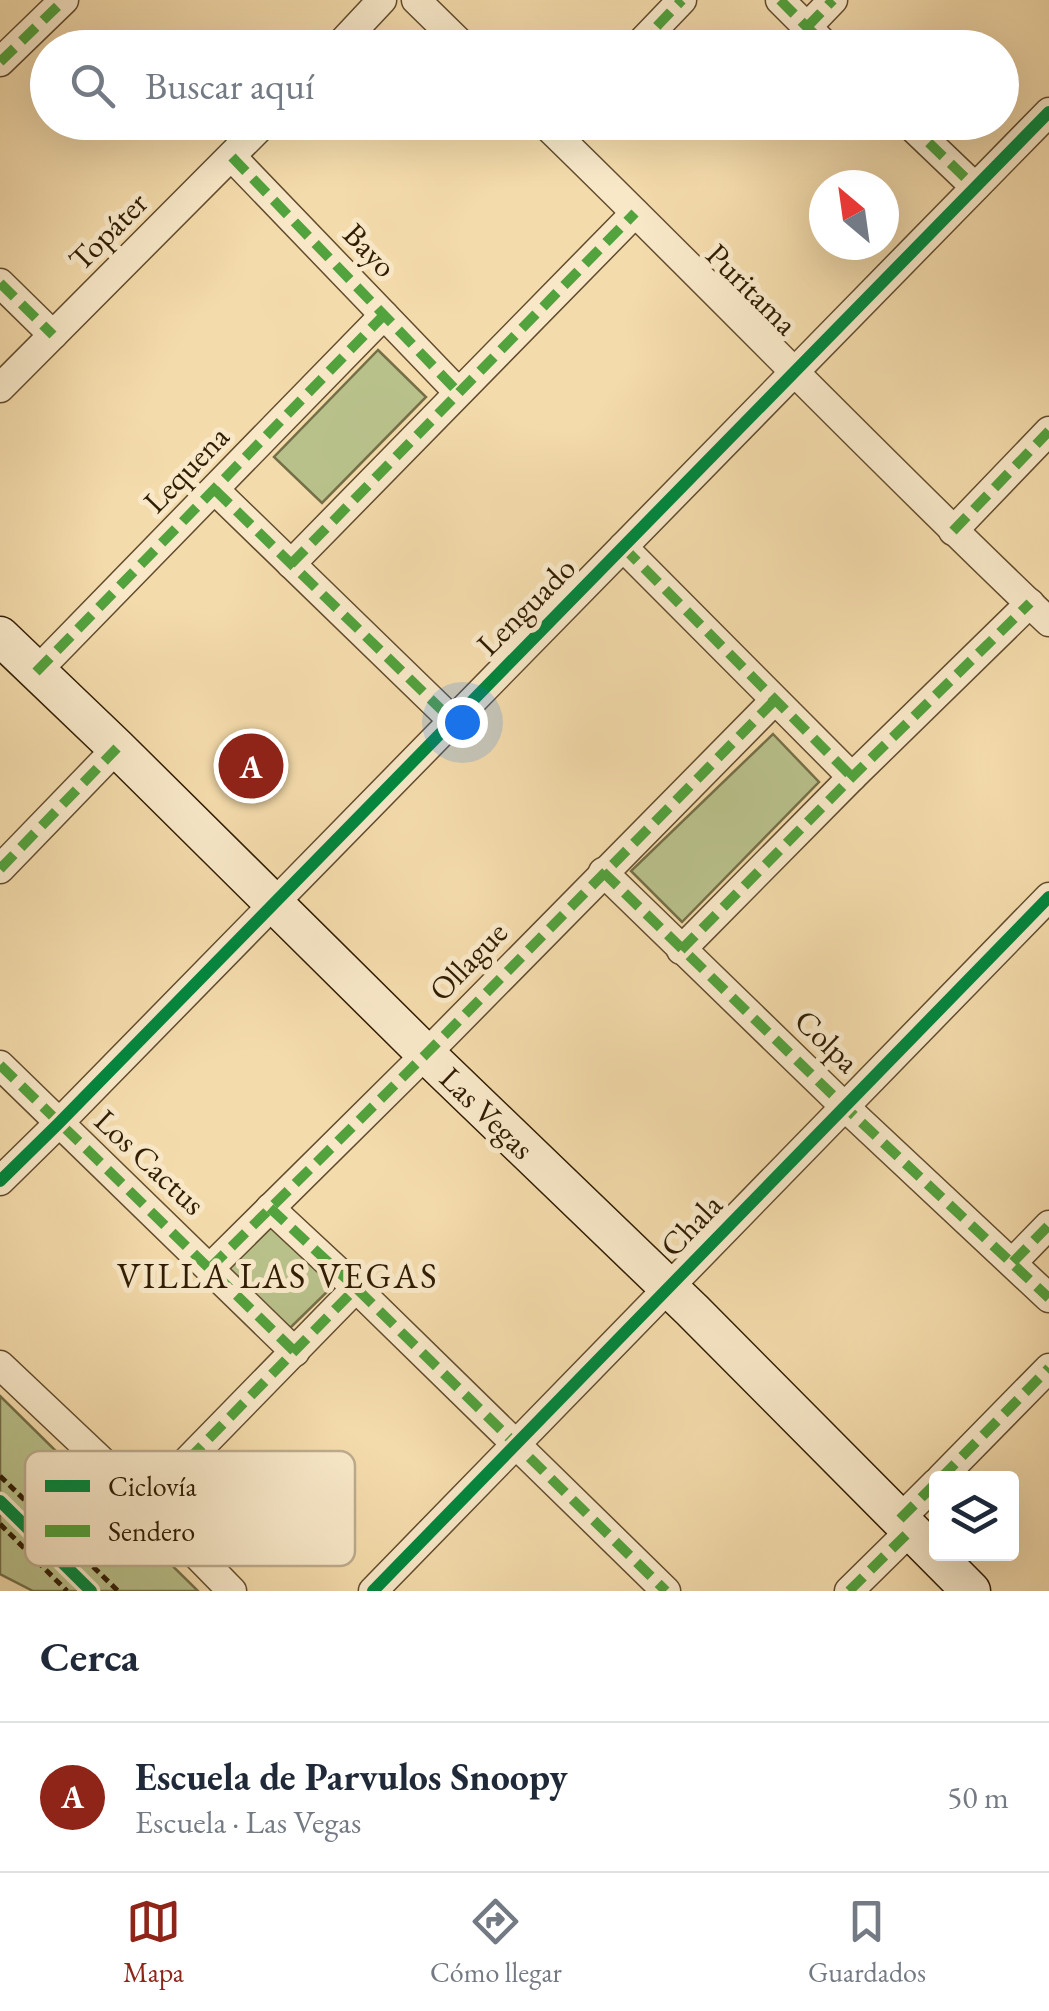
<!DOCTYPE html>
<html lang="es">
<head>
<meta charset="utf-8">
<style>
  :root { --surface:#fff; --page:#f6f6f7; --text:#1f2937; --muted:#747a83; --line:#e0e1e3; --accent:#8f2418 }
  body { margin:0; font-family:"EB Garamond",serif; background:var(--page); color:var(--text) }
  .controls { position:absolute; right:30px; bottom:30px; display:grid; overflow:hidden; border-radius:10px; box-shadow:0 10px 40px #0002 }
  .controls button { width:90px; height:90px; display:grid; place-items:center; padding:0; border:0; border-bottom:2px solid var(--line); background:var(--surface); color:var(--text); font:50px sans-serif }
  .compass { position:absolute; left:809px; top:170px; width:90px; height:90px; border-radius:50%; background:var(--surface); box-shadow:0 10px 40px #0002; rotate:331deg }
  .you { position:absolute; left:462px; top:722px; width:35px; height:35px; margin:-25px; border:8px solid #fff; border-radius:50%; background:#1a73e8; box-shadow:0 0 0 15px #1a73e833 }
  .badge { display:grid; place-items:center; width:65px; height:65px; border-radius:50%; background:var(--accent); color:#fff; font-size:32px; font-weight:700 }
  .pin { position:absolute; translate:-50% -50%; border:5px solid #fff; box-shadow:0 2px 10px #0006 }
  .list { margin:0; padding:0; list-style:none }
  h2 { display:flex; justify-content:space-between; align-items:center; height:130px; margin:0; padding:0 40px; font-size:42px }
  h2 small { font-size:32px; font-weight:400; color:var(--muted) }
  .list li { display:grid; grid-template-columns:65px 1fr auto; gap:30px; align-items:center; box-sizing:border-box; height:150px; padding:0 40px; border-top:2px solid var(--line) }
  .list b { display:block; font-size:38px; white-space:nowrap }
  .list p { margin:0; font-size:32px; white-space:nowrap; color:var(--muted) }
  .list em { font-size:32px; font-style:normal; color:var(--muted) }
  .icon { flex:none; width:55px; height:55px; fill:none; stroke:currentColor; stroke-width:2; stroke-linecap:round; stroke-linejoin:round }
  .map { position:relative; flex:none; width:1049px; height:1591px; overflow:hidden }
  .search { position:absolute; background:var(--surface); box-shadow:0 10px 40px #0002; left:30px; right:30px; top:30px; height:110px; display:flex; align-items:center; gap:25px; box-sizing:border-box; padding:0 35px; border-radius:55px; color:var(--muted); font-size:38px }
  .sheet { height:280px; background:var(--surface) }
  nav { display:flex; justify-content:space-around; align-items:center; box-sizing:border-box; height:140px; border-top:2px solid var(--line); background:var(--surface); font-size:28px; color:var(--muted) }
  nav a { display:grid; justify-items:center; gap:5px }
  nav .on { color:var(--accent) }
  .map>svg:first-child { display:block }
  .green { fill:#b9c18b; stroke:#756f48; stroke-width:2.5 }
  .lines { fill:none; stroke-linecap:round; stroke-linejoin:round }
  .minor-casing { stroke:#624c2e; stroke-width:31 }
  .secondary-casing { stroke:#311d04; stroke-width:41 }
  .path { stroke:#311d04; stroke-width:5; stroke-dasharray:8 5; stroke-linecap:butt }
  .minor { stroke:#f8e8c8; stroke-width:28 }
  .secondary { stroke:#f8e8c8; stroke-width:38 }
  .quiet { stroke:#52a23d; stroke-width:10; stroke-dasharray:20 10; stroke-linecap:butt }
  .cycleway-casing { stroke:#f8e8c8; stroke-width:19 }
  .cycleway { stroke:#00873e; stroke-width:12 }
  .labels { text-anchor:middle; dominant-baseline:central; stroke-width:10; stroke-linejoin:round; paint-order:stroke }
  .street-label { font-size:32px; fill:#311d04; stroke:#f8e8c8 }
  .neighbourhood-label { font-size:35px; letter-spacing:2.5px; fill:#311d04; stroke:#f8e8c8 }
  .key { fill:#f8e8c8; stroke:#bcab8d; stroke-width:2.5 }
  .key-label { font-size:28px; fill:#311d04 }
</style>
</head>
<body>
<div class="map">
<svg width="1049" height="1591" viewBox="0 0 1049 1591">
  <rect width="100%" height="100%" fill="#f4dbab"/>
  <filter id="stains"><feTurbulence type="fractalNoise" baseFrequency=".002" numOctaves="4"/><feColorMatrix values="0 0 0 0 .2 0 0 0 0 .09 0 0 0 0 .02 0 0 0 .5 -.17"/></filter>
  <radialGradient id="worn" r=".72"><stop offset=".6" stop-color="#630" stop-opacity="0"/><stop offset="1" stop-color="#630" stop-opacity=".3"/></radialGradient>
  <g class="green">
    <path d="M378,350L426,397L322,503L274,457Z"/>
    <path d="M773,734L819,782L682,922L631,871Z"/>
    <path d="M268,1223L333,1286L289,1329L226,1268Z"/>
    <path d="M0,1396L198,1591H33L0,1574Z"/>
  </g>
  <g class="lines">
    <defs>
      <g id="minor">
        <path d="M416,0L465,48"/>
        <path d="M780,0L828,48"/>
        <path d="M807,27L833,0"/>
        <path d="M337,48L382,0"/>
        <path d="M636,48L682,0"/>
        <path d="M0,62L64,0"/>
        <path d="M543,122C713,287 877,459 1049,622"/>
        <path d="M907,122L975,187"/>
        <path d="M232,157L458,392"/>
        <path d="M0,283L53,335"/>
        <path d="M0,388L265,122"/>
        <path d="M215,490L452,720"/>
        <path d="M953,531L1049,431"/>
        <path d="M623,547L852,777"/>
        <path d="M291,564L635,213"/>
        <path d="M36,672L384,315"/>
        <path d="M0,869L117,748"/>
        <path d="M603,872L845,1107L1049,1298"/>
        <path d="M681,950L852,777L1030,603"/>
        <path d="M0,1065L295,1352"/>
        <path d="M0,1181L58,1124L1049,112"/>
        <path d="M270,1208L356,1288L666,1591"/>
        <path d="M1013,1262L1049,1225"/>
        <path d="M210,1268L426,1054L774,701"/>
        <path d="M0,1365L146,1503L232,1591"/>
        <path d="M941,1478L1049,1368"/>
        <path d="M146,1503L356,1288"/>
        <path d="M900,1519L936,1483"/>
        <path d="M373,1591L1049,897"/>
        <path d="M849,1591L911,1530"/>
      </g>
      <path id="secondary" d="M0,636L117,748L426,1054L692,1310L971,1591"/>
    </defs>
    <use href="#minor" class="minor-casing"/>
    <use href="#secondary" class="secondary-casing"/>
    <g class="path">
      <path d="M0,1476L118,1591"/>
      <path d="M0,1524L67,1591"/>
    </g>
    <use href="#minor" class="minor"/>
    <use href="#secondary" class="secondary"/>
    <g class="quiet">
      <path d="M780,0L828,48"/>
      <path d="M807,27L833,0"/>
      <path d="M636,48L682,0"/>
      <path d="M0,62L64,0"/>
      <path d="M907,122L975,187"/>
      <path d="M553,132L563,122"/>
      <path d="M232,157L458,392"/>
      <path d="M0,283L53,335"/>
      <path d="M215,490L452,720"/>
      <path d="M953,531L1049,431"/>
      <path d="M623,547L852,777"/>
      <path d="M291,564L635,213"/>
      <path d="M36,672L384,315"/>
      <path d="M0,869L117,748"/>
      <path d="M603,872L845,1107L1049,1298"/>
      <path d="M681,950L852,777L1030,603"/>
      <path d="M0,1065L295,1352"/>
      <path d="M270,1208L356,1288L666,1591"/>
      <path d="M1013,1262L1049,1225"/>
      <path d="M210,1268L426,1054L774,701"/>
      <path d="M941,1478L1049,1368"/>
      <path d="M146,1503L356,1288"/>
      <path d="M900,1519L936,1483"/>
      <path d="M849,1591L911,1530"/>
    </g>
    <defs>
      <g id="cycleway">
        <path d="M0,1181L58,1124L1049,112"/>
        <path d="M0,1501L91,1591"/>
        <path d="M373,1591L1049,897"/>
      </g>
    </defs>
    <use href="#cycleway" class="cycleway-casing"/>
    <use href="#cycleway" class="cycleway"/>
  </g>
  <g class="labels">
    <g class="street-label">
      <text transform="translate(108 231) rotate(-45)">Topáter</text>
      <text transform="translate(370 250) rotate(46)">Bayo</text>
      <text transform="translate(752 289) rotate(45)">Puritama</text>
      <text transform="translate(186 469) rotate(-46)">Lequena</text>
      <text transform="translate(526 606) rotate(-45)">Lenguado</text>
      <text transform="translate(468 961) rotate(-46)">Ollague</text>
      <text transform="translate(827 1041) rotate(44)">Colpa</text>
      <text transform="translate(487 1113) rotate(44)">Las Vegas</text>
      <text transform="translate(150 1162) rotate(43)">Los Cactus</text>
      <text transform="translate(691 1225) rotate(-46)">Chala</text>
    </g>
    <g class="neighbourhood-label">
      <text x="278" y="1275">VILLA LAS VEGAS</text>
    </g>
  </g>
  <rect x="25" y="1451" width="330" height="115" rx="15" class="key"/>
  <rect x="45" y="1480" width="45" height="12" fill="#00873e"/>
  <rect x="45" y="1525" width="45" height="12" fill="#52a23d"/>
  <g class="key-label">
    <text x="108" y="1496">Ciclovía</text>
    <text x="108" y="1541">Sendero</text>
  </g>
  <rect width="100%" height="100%" filter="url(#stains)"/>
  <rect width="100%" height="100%" fill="url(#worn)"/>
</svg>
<div class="controls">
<button><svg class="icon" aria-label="layers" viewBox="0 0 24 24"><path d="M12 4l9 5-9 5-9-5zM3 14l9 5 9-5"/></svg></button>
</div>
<svg class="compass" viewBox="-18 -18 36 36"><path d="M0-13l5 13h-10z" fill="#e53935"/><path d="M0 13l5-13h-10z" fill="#747a83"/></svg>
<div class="you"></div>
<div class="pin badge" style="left:251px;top:766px">A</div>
<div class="search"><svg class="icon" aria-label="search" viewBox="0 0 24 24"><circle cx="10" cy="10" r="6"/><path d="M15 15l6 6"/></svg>Buscar aquí</div>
</div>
<section class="sheet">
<h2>Cerca<small></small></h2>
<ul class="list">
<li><span class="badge">A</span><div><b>Escuela de Parvulos Snoopy</b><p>Escuela · Las Vegas</p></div><em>50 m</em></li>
</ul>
</section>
<nav>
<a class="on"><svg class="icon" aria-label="map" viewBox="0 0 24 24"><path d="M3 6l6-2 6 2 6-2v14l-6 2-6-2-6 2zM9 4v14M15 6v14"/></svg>Mapa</a>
<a><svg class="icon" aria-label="directions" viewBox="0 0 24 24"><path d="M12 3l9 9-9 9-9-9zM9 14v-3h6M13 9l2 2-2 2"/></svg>Cómo llegar</a>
<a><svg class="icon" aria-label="saved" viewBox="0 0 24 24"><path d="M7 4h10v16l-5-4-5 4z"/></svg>Guardados</a>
</nav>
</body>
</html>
